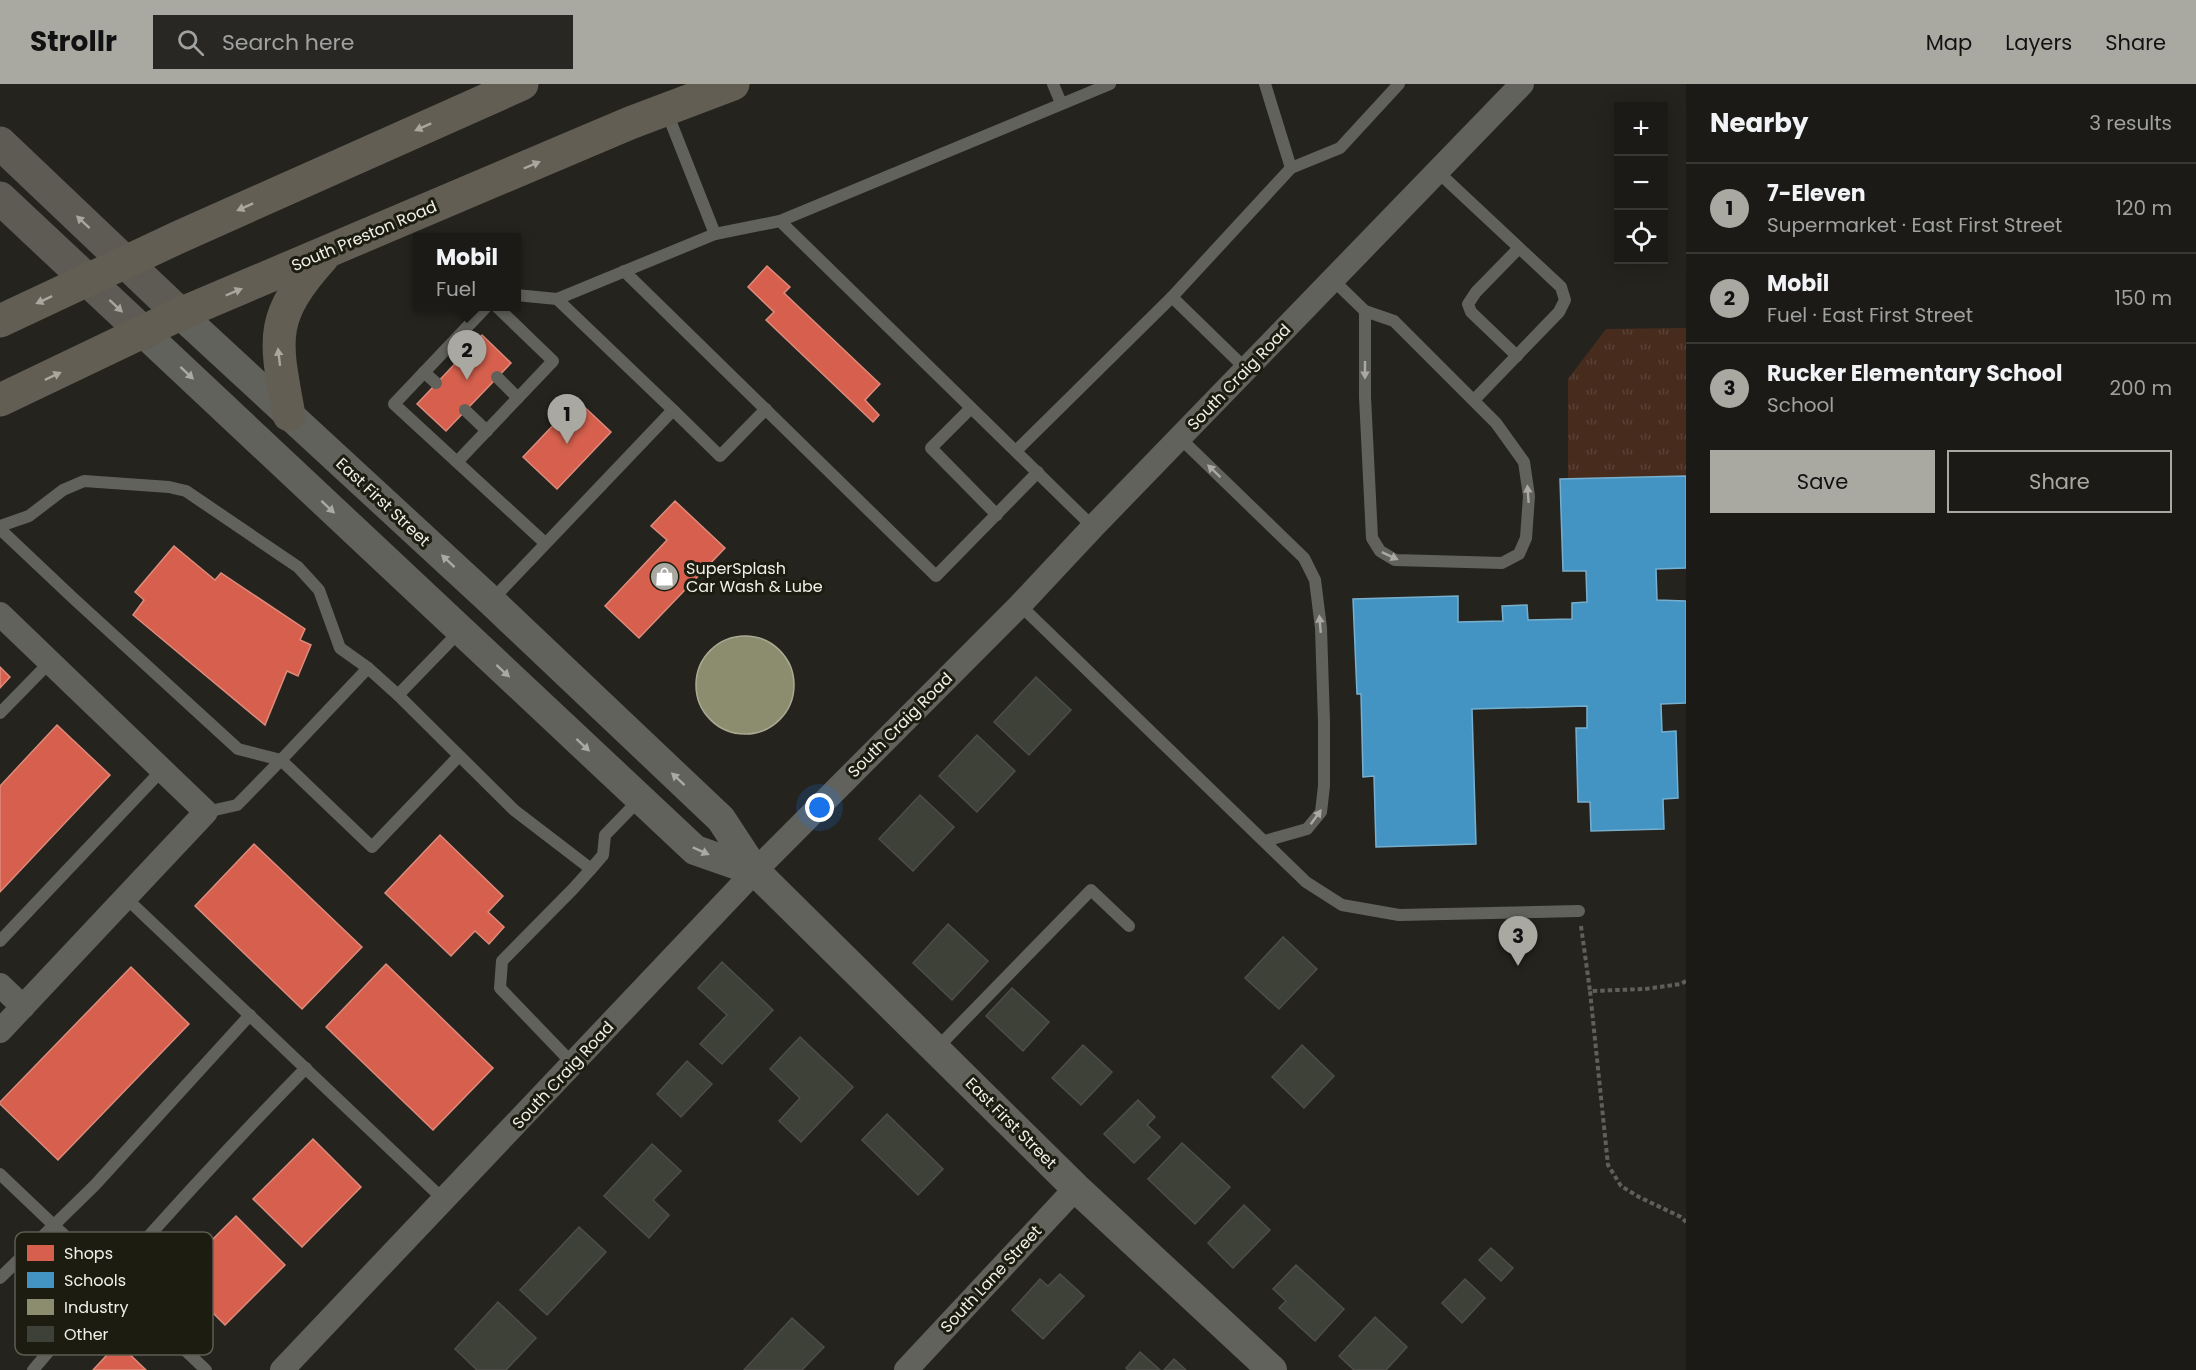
<!DOCTYPE html>
<html lang="en">
<head>
<meta charset="utf-8">
<style>
  :root { --surface:#1b1a16; --page:#282723; --text:#f1f3f6; --muted:#a0a1a1; --line:#393835; --accent:#a9a8a1 }
  body { margin:0; font-family:Poppins,sans-serif; background:var(--page); color:var(--text) }
  .controls { position:absolute; right:18px; top:18px; display:grid; overflow:hidden; border-radius:0px; box-shadow:0 3px 15px #0003 }
  .controls button { width:54px; height:54px; display:grid; place-items:center; padding:0; border:0; border-bottom:2px solid var(--line); background:var(--surface); color:var(--text); font:30px sans-serif }
  .you { position:absolute; left:820px; top:724px; width:21px; height:21px; margin:-15px; border:4px solid #fff; border-radius:50%; background:#1a73e8; box-shadow:0 0 0 9px #1a73e833 }
  .badge { display:grid; place-items:center; width:39px; height:39px; border-radius:50%; background:var(--accent); color:#111; font-size:20px; font-weight:700 }
  .pin { position:absolute; translate:-50% -50px; filter:drop-shadow(0 2px 3px #0008) }
  .pin::after { content:''; position:absolute; top:32px; width:21px; height:18px; background:inherit; clip-path:polygon(0 0,100% 0,50% 100%) }
  .popup { position:absolute; left:413px; top:149px; width:108px; height:78px; box-sizing:border-box; display:grid; place-content:center; border-radius:0px; background:var(--surface); filter:drop-shadow(0 2px 4px #0005); font-size:20px; white-space:nowrap; color:var(--muted) }
  .popup b { font-size:22px; color:var(--text) }
  .popup::after { content:''; position:absolute; left:50%; top:100%; margin-left:-12px; border:12px solid transparent; border-top-color:var(--surface) }
  .list { margin:0; padding:0; list-style:none }
  h2 { display:flex; justify-content:space-between; align-items:center; height:78px; margin:0; padding:0 24px; font-size:26px }
  h2 small { font-size:20px; font-weight:400; color:var(--muted) }
  .list li { display:grid; grid-template-columns:39px 1fr auto; gap:18px; align-items:center; box-sizing:border-box; height:90px; padding:0 24px; border-top:2px solid var(--line) }
  .list b { display:block; font-size:22px; white-space:nowrap }
  .list p { margin:0; font-size:20px; white-space:nowrap; color:var(--muted) }
  .list em { font-size:20px; font-style:normal; color:var(--muted) }
  .actions { display:flex; gap:12px; padding:18px 24px }
  .actions a { flex:1; padding:14px 0; border:2px solid var(--accent); border-radius:0px; text-align:center; font-size:21px; color:var(--accent) }
  .actions .main { background:var(--accent); color:#111 }
  .icon { flex:none; width:33px; height:33px; fill:none; stroke:currentColor; stroke-width:2; stroke-linecap:round; stroke-linejoin:round }
  .map { position:relative; flex:none; width:1686px; height:1286px; overflow:hidden }
  header { display:flex; align-items:center; gap:36px; box-sizing:border-box; height:84px; padding:0 30px; background:var(--accent); color:#111 }
  header strong { font-size:28px }
  nav { display:flex; gap:33px; margin-inline-start:auto; font-size:21px }
  .search { width:420px; height:54px; background:var(--page); display:flex; align-items:center; gap:15px; box-sizing:border-box; padding:0 21px; border-radius:0px; color:var(--muted); font-size:22px }
  main { display:flex }
  aside { flex:1; background:var(--surface) }
  .map>svg:first-child { display:block }
  .park { fill:url(#park-tufts) }
  .shops { fill:#d6604d; stroke:#de8b7c; stroke-width:1.5 }
  .schools { fill:#4393c3; stroke:#77afce; stroke-width:1.5 }
  .industry { fill:#8c8c6e; stroke:#aaaa93; stroke-width:1.5 }
  .building { fill:#3d4137; stroke:#4d4e48; stroke-width:1.5 }
  .lines { fill:none; stroke-linecap:round; stroke-linejoin:round }
  .path { stroke:#605f5a; stroke-width:4; stroke-dasharray:4.5 3; stroke-linecap:butt }
  .service { stroke:#62625d; stroke-width:12 }
  .minor { stroke:#62625d; stroke-width:24 }
  .tertiary { stroke:#62625d; stroke-width:30 }
  .secondary { stroke:#5e5b54; stroke-width:33 }
  .primary { stroke:#625e54; stroke-width:33 }
  .oneway { fill:#aaa79e }
  .oneway2 { fill:#a8a69e }
  .oneway3 { fill:#aaa9a2 }
  .labels { text-anchor:middle; dominant-baseline:central; stroke-width:6; stroke-linejoin:round; paint-order:stroke }
  .street-label { font-size:16px; fill:#f1f0e8; stroke:#1d1c10 }
  .poi-label { font-size:16px; fill:#f1f0e8; stroke:#1d1c10; text-anchor:start }
  .key { fill:#1d1c10; stroke:#5d5c51; stroke-width:1.5 }
  .key-label { font-size:16px; fill:#f1f0e8 }
</style>
</head>
<body>
<header>
<strong>Strollr</strong>
<div class="search"><svg class="icon" aria-label="search" viewBox="0 0 24 24"><circle cx="10" cy="10" r="6"/><path d="M15 15l6 6"/></svg>Search here</div>
<nav><a>Map</a><a>Layers</a><a>Share</a></nav>
</header>
<main>
<div class="map">
<svg width="1686" height="1286" viewBox="0 0 1686 1286">
  <defs>
    <pattern id="park-tufts" width="24" height="20" patternUnits="userSpaceOnUse" patternTransform="scale(1.5)"><rect width="24" height="20" fill="#472c1e"/><path d="M3 7l-1-3M5 7V3M7 7l1-3M15 17l-1-3M17 17v-4M19 17l1-3" fill="none" stroke="#594134"/></pattern>
  </defs>
  <rect width="100%" height="100%" fill="#24231d"/>
  <path class="park" d="M1686,244V392L1568,395V295L1606,245Z"/>
  <g class="shops">
    <path d="M767,182L790,203L784,209L880,300L865,316L879,331L873,338L766,236L774,228L748,203Z"/>
    <path d="M482,251L511,279L446,347L417,320Z"/>
    <path d="M577,316L611,348L557,405L523,373Z"/>
    <path d="M675,417L725,464L639,554L605,522L667,456L651,442Z"/>
    <path d="M174,462L215,496L221,489L305,545L300,556L311,561L298,592L287,587L265,641L133,531L144,516L135,508Z"/>
    <path d="M0,583L10,593L0,604Z"/>
    <path d="M57,641L110,691L0,808V702Z"/>
    <path d="M440,751L503,812L488,828L504,843L489,860L475,847L451,872L385,809Z"/>
    <path d="M254,760L362,863L302,925L195,822Z"/>
    <path d="M386,880L493,984L433,1046L326,943Z"/>
    <path d="M131,883L189,940L58,1076L0,1020V1018Z"/>
    <path d="M313,1055L361,1103L302,1163L253,1115Z"/>
    <path d="M236,1132L285,1181L225,1241L176,1192Z"/>
    <path d="M118,1259L146,1286H93Z"/>
  </g>
  <path class="schools" d="M1686,392V484L1656,485L1657,516L1686,517V619L1661,620L1662,648L1676,647L1678,714L1663,715L1664,745L1591,747L1590,718H1578L1576,644H1587V622L1472,625L1476,760L1376,763L1374,692L1363,693L1361,610H1357L1353,515L1458,512V538L1503,537L1502,522L1527,521L1528,536L1572,535V519L1587,518L1586,487H1563L1560,395Z"/>
  <circle class="industry" cx="745" cy="601" r="49"/>
  <g class="building">
    <path d="M1036,593L1071,626L1029,671L994,638Z"/>
    <path d="M977,651L1015,687L977,728L939,692Z"/>
    <path d="M920,711L954,743L913,787L879,755Z"/>
    <path d="M948,840L988,877L952,916L913,879Z"/>
    <path d="M1283,853L1317,885L1279,925L1245,894Z"/>
    <path d="M722,878L773,926L722,980L700,960L727,931L698,904Z"/>
    <path d="M1012,904L1049,938L1023,967L986,932Z"/>
    <path d="M800,953L853,1003L801,1058L779,1037L800,1014L770,985Z"/>
    <path d="M1083,961L1112,988L1081,1021L1052,994Z"/>
    <path d="M1302,961L1334,992L1304,1024L1272,993Z"/>
    <path d="M687,977L712,1000L681,1033L657,1010Z"/>
    <path d="M1138,1016L1155,1033L1147,1041L1160,1053L1134,1079L1104,1050Z"/>
    <path d="M887,1030L943,1085L918,1111L862,1056Z"/>
    <path d="M1182,1059L1230,1103L1195,1140L1148,1095Z"/>
    <path d="M652,1060L681,1087L653,1116L669,1131L649,1154L604,1112Z"/>
    <path d="M1244,1121L1270,1146L1233,1184L1208,1159Z"/>
    <path d="M579,1143L606,1168L547,1231L520,1206Z"/>
    <path d="M1491,1164L1513,1184L1501,1197L1479,1176Z"/>
    <path d="M1296,1181L1344,1225L1315,1257L1279,1224L1286,1217L1273,1205Z"/>
    <path d="M1060,1190L1084,1212L1043,1255L1012,1226L1040,1195L1048,1202Z"/>
    <path d="M1465,1195L1485,1214L1462,1239L1442,1219Z"/>
    <path d="M498,1218L536,1254L506,1286H477L455,1265Z"/>
    <path d="M1375,1233L1407,1263L1386,1286H1354L1339,1272Z"/>
    <path d="M792,1234L824,1263L802,1286H744Z"/>
    <path d="M1140,1268L1160,1286H1128L1126,1284Z"/>
    <path d="M1174,1275L1186,1286H1164Z"/>
  </g>
  <g class="lines">
    <g class="path">
      <path d="M1581,842L1590,907"/>
      <path d="M1686,897L1681,900L1645,905L1590,907L1608,1081L1621,1102L1639,1113L1681,1133L1686,1138"/>
    </g>
    <g class="service">
      <path d="M1053,0L1061,19"/>
      <path d="M1265,0L1291,84"/>
      <path d="M1437,87L1561,203L1565,216L1559,228L1474,316"/>
      <path d="M780,137L1110,0"/>
      <path d="M715,150L780,137L1093,443"/>
      <path d="M624,187L936,492L1038,388"/>
      <path d="M1332,195L1365,227L1394,237L1496,339L1524,378L1529,412L1526,454L1519,470L1502,479L1395,476L1380,467L1372,454L1365,313V227"/>
      <path d="M516,211L557,215"/>
      <path d="M1172,213L1291,84L1340,64L1399,0"/>
      <path d="M487,222L394,320L545,459"/>
      <path d="M456,255L468,266"/>
      <path d="M1517,272L1471,228L1468,220L1476,208L1519,164"/>
      <path d="M424,288L436,299"/>
      <path d="M497,293L518,314"/>
      <path d="M971,324L931,364L997,431"/>
      <path d="M465,326L487,347"/>
      <path d="M673,326L720,372L766,325"/>
      <path d="M1180,354L1304,474L1315,496L1321,544L1324,638V702L1321,728L1307,745L1265,757"/>
      <path d="M1016,367L1172,213L1246,285"/>
      <path d="M457,378L553,277L496,222"/>
      <path d="M0,442L29,432L63,406L84,397L169,403L186,407L298,483L319,506L340,564L368,584L398,611"/>
      <path d="M0,445L73,514L238,665L281,676L368,584"/>
      <path d="M491,517L673,326L557,215L715,150L666,26"/>
      <path d="M1020,521L1306,798L1342,821L1399,831L1579,827"/>
      <path d="M460,547L398,611L514,726L591,785"/>
      <path d="M0,629L50,578"/>
      <path d="M206,728L237,721L281,676L372,763L459,672"/>
      <path d="M126,814L444,1116"/>
      <path d="M0,857L163,685"/>
      <path d="M936,965L1091,806L1129,842"/>
      <path d="M573,980L500,904L502,877L573,805L591,785L603,771L605,751L640,715"/>
      <path d="M0,1090L206,1286"/>
      <path d="M0,1194L95,1101L250,931"/>
      <path d="M33,1286C120,1182 211,1081 306,984"/>
    </g>
    <g class="minor">
      <path d="M0,530L206,728L0,947"/>
      <path d="M0,901L23,923"/>
      <path d="M282,1286L755,787L1020,521L1093,443L1522,0"/>
      <path d="M906,1286L1076,1104"/>
    </g>
    <g class="tertiary">
      <path d="M180,230L491,517L721,735L755,787L1076,1104L1272,1286"/>
      <path d="M144,249L695,766L755,787"/>
    </g>
    <g class="secondary">
      <path d="M0,59L180,230"/>
      <path d="M0,114L144,249"/>
    </g>
    <g class="primary">
      <path d="M0,237L179,153L522,0"/>
      <path d="M0,316L180,230L630,39L733,0"/>
      <path d="M289,331C275,255 268,234 323,173"/>
    </g>
  </g>
  <defs><path id="oneway-solid" d="M-6-.8H1V-3.2L6.5 0L1 3.2V.8H-6Z" transform="scale(1.5)"/></defs>
  <g class="oneway">
    <use href="#oneway-solid" transform="translate(423 43) rotate(156)"/>
    <use href="#oneway-solid" transform="translate(532 81) rotate(-23)"/>
    <use href="#oneway-solid" transform="translate(245 123) rotate(156)"/>
    <use href="#oneway-solid" transform="translate(234 208) rotate(-23)"/>
    <use href="#oneway-solid" transform="translate(44 216) rotate(155)"/>
    <use href="#oneway-solid" transform="translate(279 273) rotate(-97)"/>
    <use href="#oneway-solid" transform="translate(53 292) rotate(-25)"/>
  </g>
  <g class="oneway2">
    <use href="#oneway-solid" transform="translate(83 138) rotate(-137)"/>
    <use href="#oneway-solid" transform="translate(116 222) rotate(43)"/>
  </g>
  <g class="oneway3">
    <use href="#oneway-solid" transform="translate(1365 286) rotate(90)"/>
    <use href="#oneway-solid" transform="translate(187 289) rotate(43)"/>
    <use href="#oneway-solid" transform="translate(1214 387) rotate(-136)"/>
    <use href="#oneway-solid" transform="translate(1528 410) rotate(-94)"/>
    <use href="#oneway-solid" transform="translate(328 423) rotate(43)"/>
    <use href="#oneway-solid" transform="translate(1390 472) rotate(25)"/>
    <use href="#oneway-solid" transform="translate(448 477) rotate(-137)"/>
    <use href="#oneway-solid" transform="translate(1320 540) rotate(-95)"/>
    <use href="#oneway-solid" transform="translate(503 587) rotate(43)"/>
    <use href="#oneway-solid" transform="translate(583 661) rotate(43)"/>
    <use href="#oneway-solid" transform="translate(678 695) rotate(-137)"/>
    <use href="#oneway-solid" transform="translate(1316 733) rotate(-54)"/>
    <use href="#oneway-solid" transform="translate(701 767) rotate(24)"/>
  </g>
  <defs>
    <symbol id="shop-disc" viewBox="-11 -11 22 22"><circle r="9.5" fill="#a9a8a1" stroke="#1d1c10"/><path d="M-5-2.5h2.3a2.7 3.5 0 0 1 5.4 0H5L5.5 6h-11ZM-1.5-2.5h3a1.5 2.3 0 0 0-3 0Z" fill="#fff"/></symbol>
  </defs>
  <g fill-rule="evenodd">
    <use href="#shop-disc" x="648" y="476" width="33" height="33"/>
  </g>
  <g class="labels">
    <g class="street-label">
      <text transform="translate(364 152) rotate(-23)">South Preston Road</text>
      <text transform="translate(1239 293) rotate(-46)">South Craig Road</text>
      <text transform="translate(383 418) rotate(43)">East First Street</text>
      <text transform="translate(900 641) rotate(-45)">South Craig Road</text>
      <text transform="translate(563 991) rotate(-47)">South Craig Road</text>
      <text transform="translate(1011 1039) rotate(45)">East First Street</text>
      <text transform="translate(991 1195) rotate(-47)">South Lane Street</text>
    </g>
    <g class="poi-label">
      <text x="686" y="484">SuperSplash<tspan x="686" dy="18">Car Wash &amp; Lube</tspan></text>
    </g>
  </g>
  <rect x="15" y="1148" width="198" height="123" rx="9" class="key"/>
  <rect x="27" y="1161" width="27" height="16" fill="#d6604d"/>
  <rect x="27" y="1188" width="27" height="16" fill="#4393c3"/>
  <rect x="27" y="1215" width="27" height="16" fill="#8c8c6e"/>
  <rect x="27" y="1242" width="27" height="16" fill="#3d4137"/>
  <g class="key-label">
    <text x="64" y="1175">Shops</text>
    <text x="64" y="1202">Schools</text>
    <text x="64" y="1229">Industry</text>
    <text x="64" y="1256">Other</text>
  </g>
</svg>
<div class="controls">
<button>+</button>
<button>−</button>
<button><svg class="icon" aria-label="locate" viewBox="0 0 24 24"><circle cx="12" cy="12" r="6"/><path d="M12 2v4M12 18v4M2 12h4M18 12h4"/></svg></button>
</div>
<div class="you"></div>
<div class="pin badge" style="left:567px;top:360px">1</div>
<div class="pin badge" style="left:467px;top:296px">2</div>
<div class="popup"><b>Mobil</b>Fuel</div>
<div class="pin badge" style="left:1518px;top:882px">3</div>
</div>
<aside>
<h2>Nearby<small>3 results</small></h2>
<ul class="list">
<li><span class="badge">1</span><div><b>7-Eleven</b><p>Supermarket · East First Street</p></div><em>120 m</em></li>
<li><span class="badge">2</span><div><b>Mobil</b><p>Fuel · East First Street</p></div><em>150 m</em></li>
<li><span class="badge">3</span><div><b>Rucker Elementary School</b><p>School</p></div><em>200 m</em></li>
</ul>
<div class="actions"><a class="main">Save</a><a>Share</a></div>
</aside>
</main>
</body>
</html>
